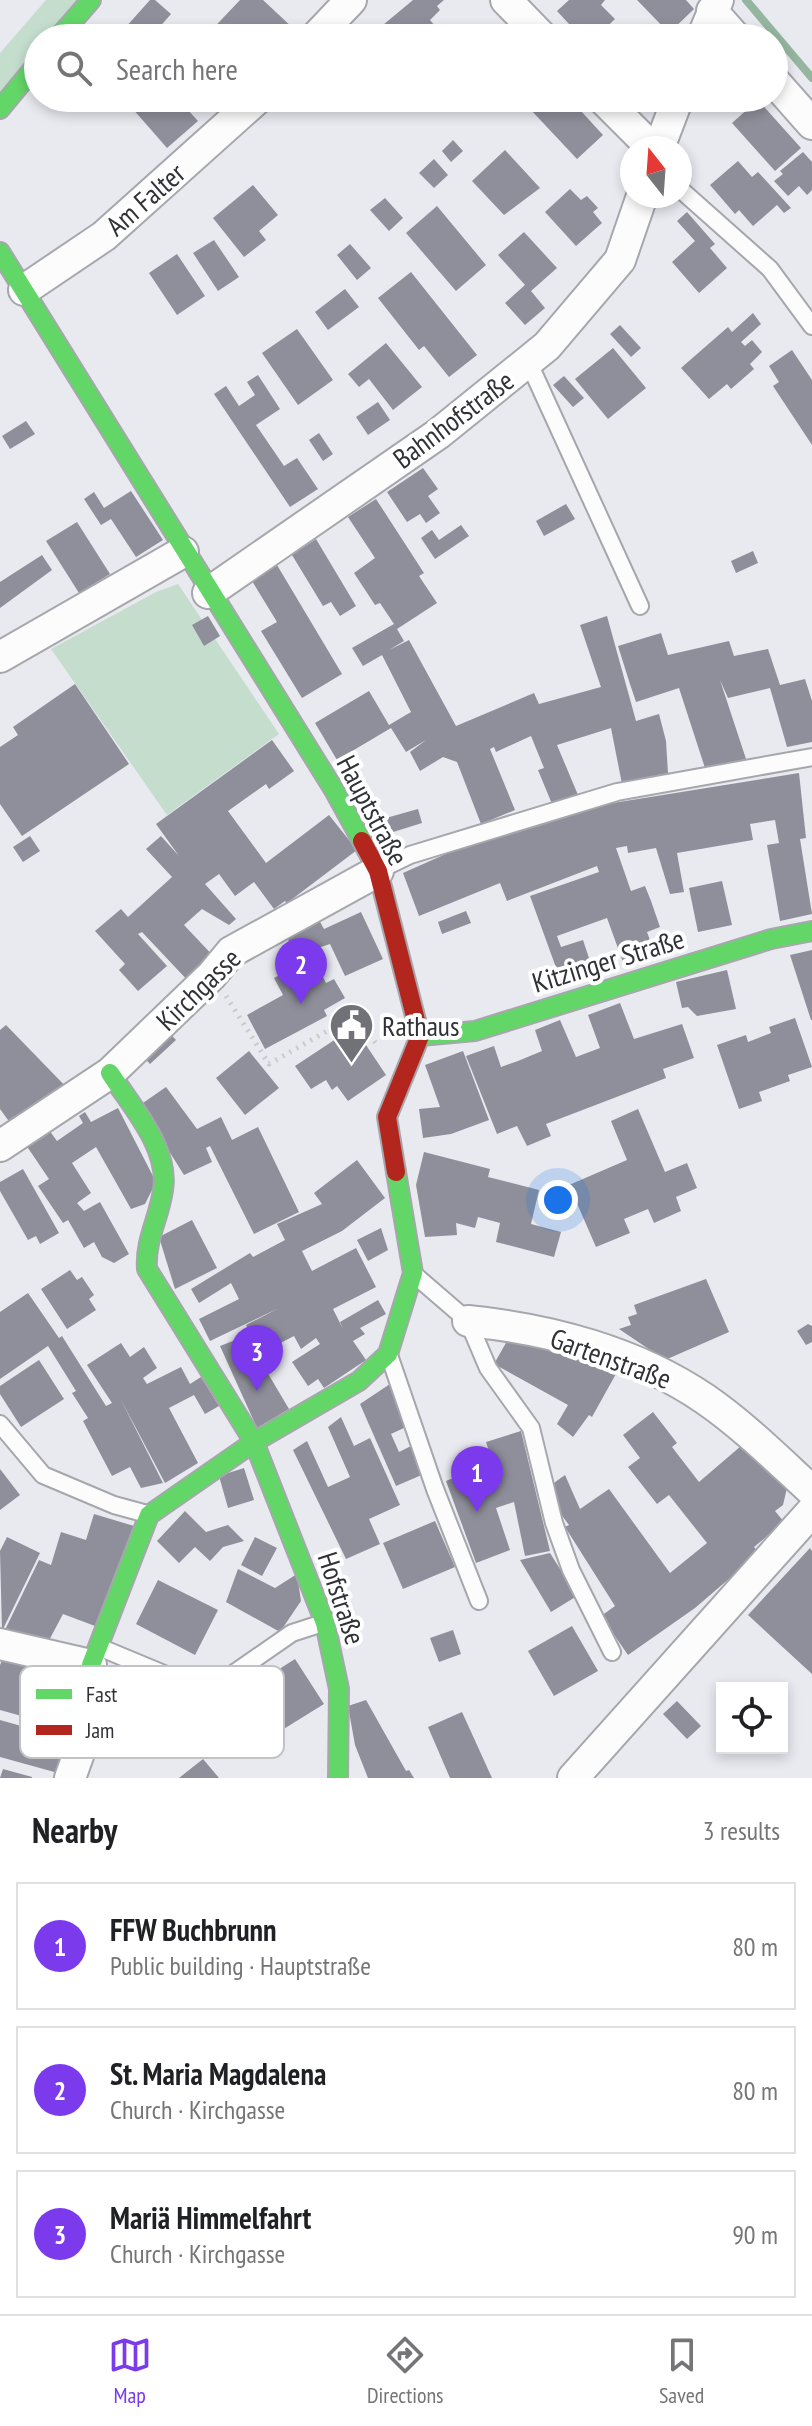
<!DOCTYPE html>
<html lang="en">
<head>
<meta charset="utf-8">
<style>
  :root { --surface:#fff; --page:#f6f6f6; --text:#202124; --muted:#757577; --line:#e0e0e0; --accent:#7c3aed }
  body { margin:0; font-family:"PT Sans Narrow",sans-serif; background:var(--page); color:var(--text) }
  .controls { position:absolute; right:24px; bottom:24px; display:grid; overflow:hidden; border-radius:0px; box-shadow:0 4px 12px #0003 }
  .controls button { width:72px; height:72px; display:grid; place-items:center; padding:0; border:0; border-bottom:2px solid var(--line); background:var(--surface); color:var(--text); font:40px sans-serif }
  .compass { position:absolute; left:620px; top:136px; width:72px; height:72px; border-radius:50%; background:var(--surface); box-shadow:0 4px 12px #0003; rotate:343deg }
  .you { position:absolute; left:558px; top:1200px; width:28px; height:28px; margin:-20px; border:6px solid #fff; border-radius:50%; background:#1a73e8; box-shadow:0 0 0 12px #1a73e833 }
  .badge { display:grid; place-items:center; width:52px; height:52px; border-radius:50%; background:var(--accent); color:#fff; font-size:26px; font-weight:700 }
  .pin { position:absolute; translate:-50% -66px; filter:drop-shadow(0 2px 4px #0008) }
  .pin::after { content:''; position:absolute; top:42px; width:28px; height:24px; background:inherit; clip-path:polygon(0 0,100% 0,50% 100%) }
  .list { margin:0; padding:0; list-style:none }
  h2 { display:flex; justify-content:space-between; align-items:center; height:104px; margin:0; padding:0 32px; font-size:34px }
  h2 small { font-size:26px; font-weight:400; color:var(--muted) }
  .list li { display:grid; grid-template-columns:52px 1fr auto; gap:24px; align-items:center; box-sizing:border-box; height:128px; margin:0 16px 16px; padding:0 16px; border:2px solid var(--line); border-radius:0px }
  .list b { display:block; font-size:30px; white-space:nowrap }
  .list p { margin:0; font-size:26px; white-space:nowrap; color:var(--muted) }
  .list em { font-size:26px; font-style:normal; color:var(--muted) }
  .icon { flex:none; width:44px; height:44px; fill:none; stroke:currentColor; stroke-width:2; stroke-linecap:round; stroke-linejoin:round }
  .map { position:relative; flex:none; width:812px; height:1778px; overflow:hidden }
  .search { position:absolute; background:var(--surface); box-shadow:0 4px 12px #0003; left:24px; right:24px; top:24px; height:88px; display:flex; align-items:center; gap:20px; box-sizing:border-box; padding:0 28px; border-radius:44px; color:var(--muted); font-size:30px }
  .sheet { height:536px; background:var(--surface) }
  nav { display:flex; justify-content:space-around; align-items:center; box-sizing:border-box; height:112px; border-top:2px solid var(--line); background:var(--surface); font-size:22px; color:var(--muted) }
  nav a { display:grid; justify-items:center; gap:4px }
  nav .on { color:var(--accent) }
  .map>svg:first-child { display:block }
  .green { fill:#c4ddcd }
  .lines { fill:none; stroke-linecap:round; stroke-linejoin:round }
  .stream { stroke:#95b59f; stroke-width:8 }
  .building { fill:#8e8f9a }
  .lane-casing { stroke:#a6a7ac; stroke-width:20 }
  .street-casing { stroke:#a6a7ac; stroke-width:34 }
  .fast-casing { stroke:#a6a7ac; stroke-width:22 }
  .jam-casing { stroke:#a6a7ac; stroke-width:22 }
  .path { stroke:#cacacc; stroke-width:5; stroke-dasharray:2 6; stroke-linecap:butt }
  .lane { stroke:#fcfcfd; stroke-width:16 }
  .street { stroke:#fcfcfd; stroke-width:30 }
  .fast { stroke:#63d668; stroke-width:18 }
  .jam { stroke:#b3261e; stroke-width:18 }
  .labels { text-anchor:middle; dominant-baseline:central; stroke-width:8; stroke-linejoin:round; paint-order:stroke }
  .street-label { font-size:28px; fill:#313237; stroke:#fff }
  .poi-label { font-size:28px; fill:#313237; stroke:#fff; text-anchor:start }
  .key { fill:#fff; stroke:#c1c2c3; stroke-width:2 }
  .key-label { font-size:22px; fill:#313237 }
</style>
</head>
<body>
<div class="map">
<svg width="812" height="1778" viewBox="0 0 812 1778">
  <rect width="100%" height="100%" fill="#e8eaf0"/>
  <g class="green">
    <path d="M46,0H79L0,95V53Z"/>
    <path d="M178,584L279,734L167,815L51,649L156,592Z"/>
  </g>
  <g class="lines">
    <path class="stream" d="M746,0L812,78"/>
  </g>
  <g class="building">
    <path d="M150,0H155L171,14L150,38H116Z"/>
    <path d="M240,0H263L294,29L286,38H204Z"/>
    <path d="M413,0H444L437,6L440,10L430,20L442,34L438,38H384L377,30Z"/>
    <path d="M569,0H605L601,5L615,19L595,38H582L557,11Z"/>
    <path d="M637,0H686L694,9L669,33Z"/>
    <path d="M128,98H177L198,121L167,148L125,100Z"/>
    <path d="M527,98H549L553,102L569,98L603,135L577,159L530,109L534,105Z"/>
    <path d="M758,100L801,148L775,171L732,123Z"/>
    <path d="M453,140L463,151L451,162L442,151Z"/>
    <path d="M505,150L540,188L504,215L472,181Z"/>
    <path d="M803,152L812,162V190L807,195L799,186L788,196L774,181L783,174L780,171Z"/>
    <path d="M434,159L448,175L434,188L419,173Z"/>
    <path d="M738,161L752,177L758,172L791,208L784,213L777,205L753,226L739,210L735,214L710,185Z"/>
    <path d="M253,185L278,215L259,231L266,240L244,257L213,218Z"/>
    <path d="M570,189L581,200L587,196L598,208L593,212L602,223L576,246L545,212Z"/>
    <path d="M385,198L403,218L389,231L370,210Z"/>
    <path d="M437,206L486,265L456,291L406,233Z"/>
    <path d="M687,212L715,244L710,248L727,268L699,293L672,262L695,241L677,221Z"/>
    <path d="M524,232L557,268L531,291L545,308L525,325L505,303L525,285L498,255Z"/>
    <path d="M214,240L239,277L218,291L193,253Z"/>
    <path d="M350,244L371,268L357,280L337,255Z"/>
    <path d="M177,254L205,296L177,315L149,273Z"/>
    <path d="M411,272L477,355L449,377L424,346L419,350L378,298Z"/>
    <path d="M345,289L359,307L328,330L315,312Z"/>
    <path d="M753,313L761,324L741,342L745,346L752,340L762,352L750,364L754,369L731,389L727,384L709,399L681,368L728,327L732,332Z"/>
    <path d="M620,325L641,348L631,357L610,334Z"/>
    <path d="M297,329L333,380L298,405L262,353Z"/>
    <path d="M386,343L422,387L393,410L369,379L359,387L348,374Z"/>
    <path d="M613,348L646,388L608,419L575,379Z"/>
    <path d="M792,350L812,380V445L773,386L779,382L769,366Z"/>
    <path d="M258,375L280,409L256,425L284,466L297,458L318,489L290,507L214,394L226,386L239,406L255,395L247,382Z"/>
    <path d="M564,376L584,398L573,407L553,385Z"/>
    <path d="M378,402L390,420L368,435L356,417Z"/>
    <path d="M26,421L35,434L10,449L2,436Z"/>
    <path d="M319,433L333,454L323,461L309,440Z"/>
    <path d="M423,468L438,489L428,496L440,513L426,523L420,514L407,522L387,492Z"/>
    <path d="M131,491L163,540L136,557L111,519L101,525L84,499L94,492L104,508Z"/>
    <path d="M376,499L424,573L419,576L437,603L397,629L404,641L389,650L409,640L456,726L534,693L539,704L601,687L580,625L607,616L636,721L659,714L666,741L668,773L622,784L611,728L557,745L578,795L552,804L538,770L544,768L531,736L496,752L494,747L490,749L515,810L481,824L457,762L443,757L420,771L410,752L426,740L406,752L391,728L337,760L315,723L369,691L389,725L411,712L382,655L363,666L352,648L394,624L380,603L375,605L354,573L375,558L348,517Z"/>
    <path d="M566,504L575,519L544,536L536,521Z"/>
    <path d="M77,522L110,574L79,593L46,541Z"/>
    <path d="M461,525L469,536L435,559L421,538L432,530L439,540Z"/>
    <path d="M316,539L356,606L340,616L331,602L323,606L292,555Z"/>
    <path d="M753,551L758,563L736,573L731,561Z"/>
    <path d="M42,555L52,570L0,608V582Z"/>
    <path d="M277,565L342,674L302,698L261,631L277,622L252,581Z"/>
    <path d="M208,616L220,636L204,646L192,625Z"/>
    <path d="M661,633L668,655L729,641L734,656L768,649L780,685L805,679L812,701V742L787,747L770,688L728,698L720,680L746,759L705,768L679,688L636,702L629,681L618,646Z"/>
    <path d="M75,684L129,764L22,836L0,804V747L18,735L13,727Z"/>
    <path d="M272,740L294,771L269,789L266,784L228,811L266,863L329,815L357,850L287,903L285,901L274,909L254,882L235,896L219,874L205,884L236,919L229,925L202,909L184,925L218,961L192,985L142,932L138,934L167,966L138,991L119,970L125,964L95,931L121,909L128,917L172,877L146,849L161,836L179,856L156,824Z"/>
    <path d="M799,773L806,838L800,839L812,914L780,921L767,845L779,843L775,820L750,824L753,840L677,853L684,892L670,894L656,848L628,853L627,846L616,848L631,891L645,886L651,901L660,927L647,932L654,951L623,962L607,918L557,936L561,947L583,940L594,973L562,984L530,896L599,872L597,866L507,901L500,883L419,916L403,873L457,849L582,808Z"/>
    <path d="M418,809L422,823L390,833L386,818Z"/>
    <path d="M30,836L40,851L23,862L13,847Z"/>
    <path d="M722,881L732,925L698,932L689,888Z"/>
    <path d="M466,911L471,923L442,934L438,922Z"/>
    <path d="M361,912L383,959L345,976L330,944L294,956L285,931L319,920L324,929Z"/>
    <path d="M812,950V1020H811L790,955Z"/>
    <path d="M313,958L326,983L334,979L345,998L324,1010L327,1016L265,1049L247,1015L283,995L274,978Z"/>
    <path d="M727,970L736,1009L697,1016L688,1007L682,1008L676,982Z"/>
    <path d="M620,1003L634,1039L682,1024L694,1058L663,1069L666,1078L546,1124L551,1136L527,1146L517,1126L497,1134L466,1056L494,1046L501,1067L518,1061L542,1051L535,1030L560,1020L576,1057L600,1048L588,1015Z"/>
    <path d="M795,1018L812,1067L788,1075L790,1081L759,1092L762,1101L739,1109L717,1045L746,1035L748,1042L771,1033L769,1027Z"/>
    <path d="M6,1025L73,1094L16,1131L0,1109V1030Z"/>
    <path d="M354,1027L386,1075L348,1101L337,1086L332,1090L326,1080L311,1089L295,1066Z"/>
    <path d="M166,1029L176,1040L150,1064L140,1053Z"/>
    <path d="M249,1051L279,1088L245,1115L216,1078Z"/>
    <path d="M463,1051L489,1120L451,1134L423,1138L419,1109L440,1107L425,1065Z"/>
    <path d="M166,1087L197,1129L221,1117L232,1140L258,1127L299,1212L254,1234L210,1146L206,1148L212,1162L184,1175L140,1105Z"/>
    <path d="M118,1108L156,1182L145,1204L131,1209L96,1147L72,1163L91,1193L77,1203L84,1211L100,1202L129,1254L114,1263L102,1257L94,1242L84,1248L68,1220L63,1223L38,1186L49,1179L26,1145L49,1130L57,1141L83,1123L79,1116L85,1112L91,1122Z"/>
    <path d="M638,1109L665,1172L687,1163L697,1188L676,1197L681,1211L654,1223L648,1209L624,1219L630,1233L596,1247L569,1185L627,1160L611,1121Z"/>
    <path d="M424,1152L490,1169L488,1177L539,1190L531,1224L561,1232L554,1257L496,1242L500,1223L478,1217L475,1228L456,1223L457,1235L425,1237L416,1185Z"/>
    <path d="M357,1160L385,1198L342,1231L302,1251L312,1271L356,1248L376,1287L333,1309L343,1329L340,1322L378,1300L386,1314L360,1328L365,1334L353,1341L366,1360L324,1388L318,1379L308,1386L292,1362L320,1344L316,1338L301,1349L294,1336L257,1355L289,1409L257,1428L220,1346L251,1334L246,1325L279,1308L210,1341L199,1319L239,1299L231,1283L199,1303L191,1289L250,1253L253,1257L285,1240L277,1224L322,1204L314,1193Z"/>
    <path d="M23,1169L59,1233L40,1244L36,1236L28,1240L0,1191V1182Z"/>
    <path d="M192,1220L217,1268L175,1289L159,1237Z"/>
    <path d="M381,1228L388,1250L368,1261L357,1240Z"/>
    <path d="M70,1270L77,1280L82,1277L94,1295L89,1299L96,1310L67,1329L41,1289Z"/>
    <path d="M706,1279L729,1332L665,1360L619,1329L631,1325L628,1317L637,1314L634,1305Z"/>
    <path d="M28,1293L59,1338L62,1336L106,1406L112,1403L87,1365L121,1343L130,1357L144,1347L157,1368L143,1378L147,1384L181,1367L190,1384L201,1377L219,1406L205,1414L194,1395L169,1408L198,1463L165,1483L120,1398L163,1483L141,1488L130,1467L112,1476L83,1421L88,1418L72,1393L76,1391L48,1346L0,1379V1312Z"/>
    <path d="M808,1324L812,1326V1342L806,1345L797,1331Z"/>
    <path d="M511,1334L622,1363L592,1417L589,1415L573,1437L557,1424L568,1405L494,1364Z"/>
    <path d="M39,1360L64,1399L21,1427L0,1394V1386Z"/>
    <path d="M390,1384L406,1427L391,1434L399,1452L413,1445L424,1474L396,1486L360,1404Z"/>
    <path d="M653,1412L677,1443L672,1447L699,1482L741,1446L787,1488L783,1505L775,1511L784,1522L754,1547L759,1553L695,1608L628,1655L601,1616L615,1606L565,1527L569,1525L560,1513L551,1485L565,1475L580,1509L609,1489L670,1573L707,1543L669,1495L657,1504L628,1467L640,1458L623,1435Z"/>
    <path d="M341,1417L354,1446L370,1438L400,1505L369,1519L380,1544L346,1559L293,1450L307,1441L328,1487L350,1477L328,1427Z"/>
    <path d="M521,1431L550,1551L525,1556L514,1502L496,1508L510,1550L476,1563L446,1481L479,1467L488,1489L500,1485L486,1442Z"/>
    <path d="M244,1468L254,1500L228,1508L219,1476Z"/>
    <path d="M0,1469L20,1495L0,1510Z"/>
    <path d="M185,1511L206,1532L228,1525L244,1541L223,1547L210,1561L195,1547L179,1563L157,1541Z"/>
    <path d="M94,1514L134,1526L95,1626L63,1614L46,1646L4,1632L39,1560L51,1565L61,1532L86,1540Z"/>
    <path d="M435,1521L455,1567L403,1589L383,1543Z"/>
    <path d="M7,1537L40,1553L2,1631L0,1551Z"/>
    <path d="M255,1537L277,1548L262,1576L241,1565Z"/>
    <path d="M810,1548L812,1551V1674L748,1615Z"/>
    <path d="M550,1553L577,1596L551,1612L520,1560Z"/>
    <path d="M238,1569L275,1588L297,1574L301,1601L280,1632L226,1602Z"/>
    <path d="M158,1580L218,1610L195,1655L136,1624Z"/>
    <path d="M572,1626L598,1671L554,1696L528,1651Z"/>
    <path d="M453,1630L461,1654L439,1662L430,1638Z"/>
    <path d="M3,1658L50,1671L36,1720L0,1710V1665Z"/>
    <path d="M295,1659L324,1704L274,1735L252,1700L265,1693L259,1682Z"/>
    <path d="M366,1700L406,1771L409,1770L414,1778H368L355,1745L348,1706Z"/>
    <path d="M677,1701L701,1726L687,1739L663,1714Z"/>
    <path d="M462,1712L492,1778H450L428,1727Z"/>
    <path d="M0,1720L67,1739L58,1773L0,1757Z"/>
    <path d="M203,1759L219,1778H179Z"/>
    <path d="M3,1769L32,1777V1778H0Z"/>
  </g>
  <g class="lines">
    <defs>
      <g id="lane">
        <path d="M680,189L770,269L812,326"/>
        <path d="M528,361L640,606"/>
        <path d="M379,870L410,855L617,792L812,757"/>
        <path d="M417,1277L468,1321L488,1368L531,1428L554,1523L571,1570L612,1652"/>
        <path d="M389,1355L435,1489L479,1601"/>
        <path d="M0,1424L43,1475L114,1505L147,1514"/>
        <path d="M99,1647L207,1692L292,1633L323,1623"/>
      </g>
      <g id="street">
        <path d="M506,0L543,38"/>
        <path d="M712,11L736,38"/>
        <path d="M315,38L351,0"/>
        <path d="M702,38L718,0"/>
        <path d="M774,81L812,124"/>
        <path d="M602,98L652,148"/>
        <path d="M659,148L678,98"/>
        <path d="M24,290L104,236L258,98"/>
        <path d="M208,593L438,434L547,346L620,260L642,196"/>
        <path d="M0,657L183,552"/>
        <path d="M0,1146L110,1073L212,975L231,952L378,871"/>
        <path d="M468,1321C550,1329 636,1352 705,1399C743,1425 778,1460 812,1491"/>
        <path d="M0,1644L91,1665L79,1753L70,1778"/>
        <path d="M573,1778L812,1511"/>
      </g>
      <g id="fast">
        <path d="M58,38L91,0"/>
        <path d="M0,109L38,63"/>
        <path d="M0,252L334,790L362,841"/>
        <path d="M420,1036L475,1031L771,939L812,931"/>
        <path d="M110,1073C131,1106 170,1148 163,1190C159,1219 145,1239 147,1269L254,1442L325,1623L339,1689L338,1778"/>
        <path d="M91,1665L149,1515L254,1442L359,1381L388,1354L413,1273L396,1172"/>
      </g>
      <path id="jam" d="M362,841L378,871L420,1036L387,1117L396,1172"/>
    </defs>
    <use href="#lane" class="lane-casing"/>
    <use href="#street" class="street-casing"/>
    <use href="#fast" class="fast-casing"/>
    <use href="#jam" class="jam-casing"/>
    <path class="path" d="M226,996L269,1064L350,1018L363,1025L377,1045"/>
    <use href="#lane" class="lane"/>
    <use href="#street" class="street"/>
    <use href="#fast" class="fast"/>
    <use href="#jam" class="jam"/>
  </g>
  <defs>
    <symbol id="civic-pin" viewBox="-11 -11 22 30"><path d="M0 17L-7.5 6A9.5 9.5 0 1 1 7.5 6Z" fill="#717278" stroke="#fff"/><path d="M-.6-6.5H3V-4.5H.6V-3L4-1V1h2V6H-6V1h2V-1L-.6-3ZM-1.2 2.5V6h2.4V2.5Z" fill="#fff"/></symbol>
  </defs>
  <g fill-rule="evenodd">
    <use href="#civic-pin" x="326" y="1000" width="51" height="69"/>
  </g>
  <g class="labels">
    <g class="street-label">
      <text transform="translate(145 199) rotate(-41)">Am Falter</text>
      <text transform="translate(453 419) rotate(-37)">Bahnhofstraße</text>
      <text transform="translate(373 810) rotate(62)">Hauptstraße</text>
      <text transform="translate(608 960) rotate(-17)">Kitzinger Straße</text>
      <text transform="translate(198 989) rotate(-44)">Kirchgasse</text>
      <text transform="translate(611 1358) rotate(20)">Gartenstraße</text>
      <text transform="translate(342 1598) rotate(72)">Hofstraße</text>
    </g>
    <g class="poi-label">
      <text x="382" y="1025">Rathaus</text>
    </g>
  </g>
  <rect x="20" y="1666" width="264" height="92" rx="12" class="key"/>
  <rect x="36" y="1689" width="36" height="10" fill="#63d668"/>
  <rect x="36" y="1725" width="36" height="10" fill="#b3261e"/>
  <g class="key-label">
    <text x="86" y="1702">Fast</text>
    <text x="86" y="1738">Jam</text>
  </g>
</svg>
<div class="controls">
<button><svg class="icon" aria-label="locate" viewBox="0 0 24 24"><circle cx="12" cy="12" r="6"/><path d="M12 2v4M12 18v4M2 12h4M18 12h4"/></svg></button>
</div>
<svg class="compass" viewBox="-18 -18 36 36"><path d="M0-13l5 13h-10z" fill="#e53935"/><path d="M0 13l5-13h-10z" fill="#757577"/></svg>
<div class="you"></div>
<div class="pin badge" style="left:477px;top:1512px">1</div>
<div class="pin badge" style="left:301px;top:1004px">2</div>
<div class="pin badge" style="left:257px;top:1391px">3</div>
<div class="search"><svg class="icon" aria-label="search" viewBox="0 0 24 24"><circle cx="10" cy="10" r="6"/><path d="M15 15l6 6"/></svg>Search here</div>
</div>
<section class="sheet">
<h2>Nearby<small>3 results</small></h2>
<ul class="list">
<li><span class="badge">1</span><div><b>FFW Buchbrunn</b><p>Public building · Hauptstraße</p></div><em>80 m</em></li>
<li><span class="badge">2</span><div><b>St. Maria Magdalena</b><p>Church · Kirchgasse</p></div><em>80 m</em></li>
<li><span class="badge">3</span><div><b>Mariä Himmelfahrt</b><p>Church · Kirchgasse</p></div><em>90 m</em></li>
</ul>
</section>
<nav>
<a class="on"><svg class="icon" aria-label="map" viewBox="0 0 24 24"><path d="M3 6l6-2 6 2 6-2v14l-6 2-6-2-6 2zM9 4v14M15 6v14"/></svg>Map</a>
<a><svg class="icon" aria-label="directions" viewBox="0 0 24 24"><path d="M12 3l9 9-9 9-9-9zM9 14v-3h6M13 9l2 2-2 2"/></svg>Directions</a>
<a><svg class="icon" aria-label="saved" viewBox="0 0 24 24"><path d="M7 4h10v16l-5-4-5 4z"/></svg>Saved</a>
</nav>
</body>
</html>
